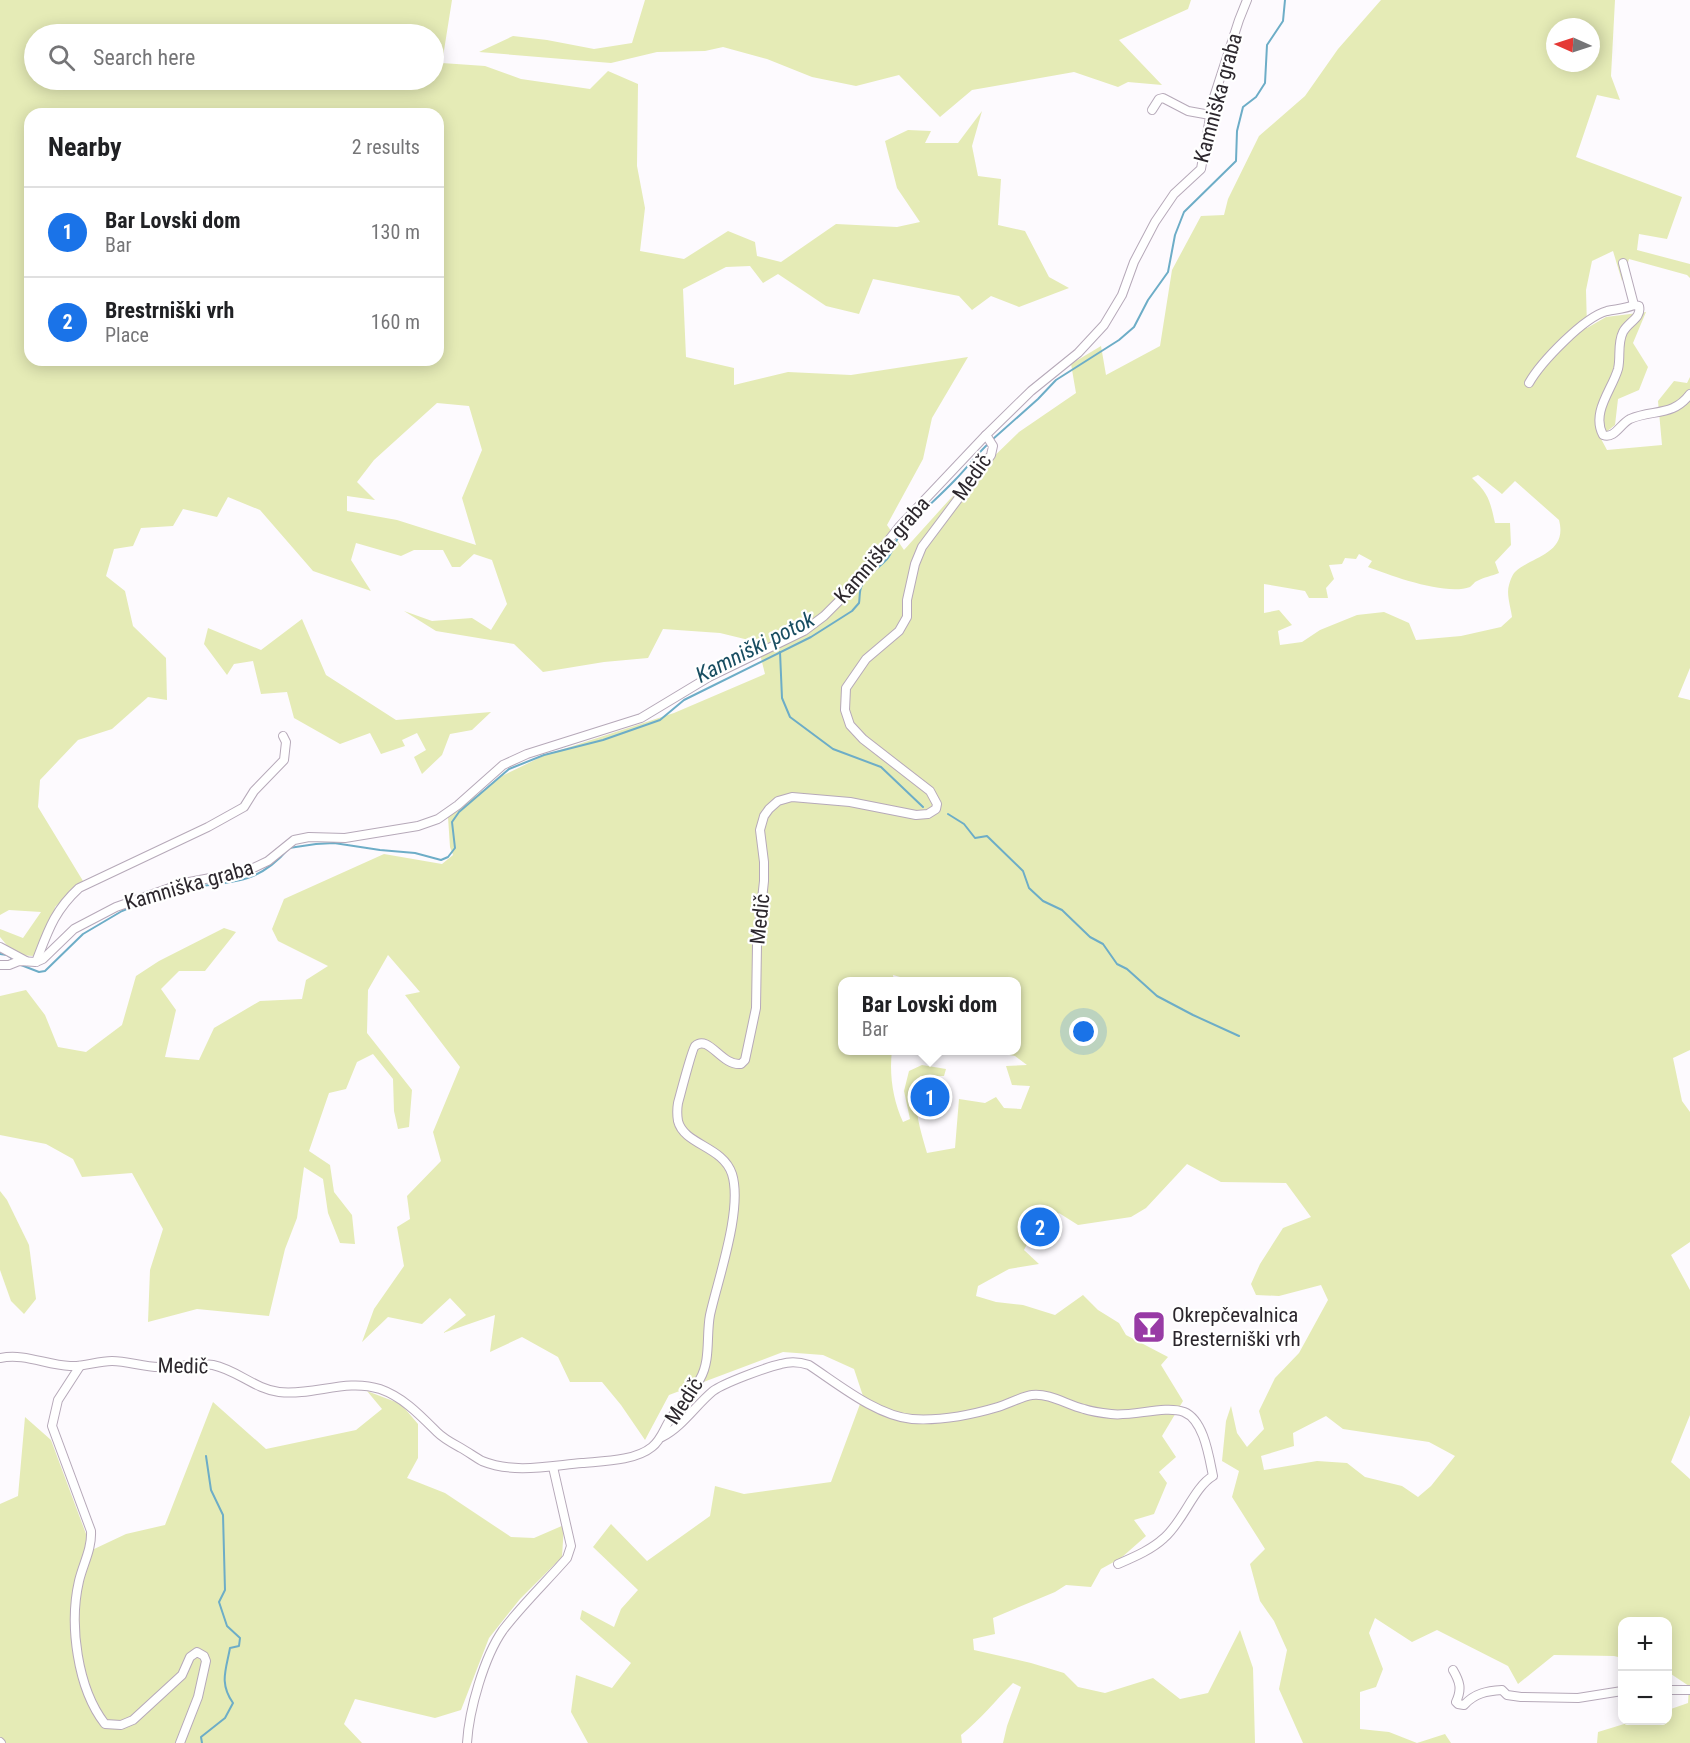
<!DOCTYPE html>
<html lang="en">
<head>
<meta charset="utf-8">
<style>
  :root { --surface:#fff; --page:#f6f6f6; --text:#202124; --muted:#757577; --line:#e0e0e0; --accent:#1a73e8 }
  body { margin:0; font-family:"Roboto Condensed",sans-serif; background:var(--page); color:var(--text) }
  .controls { position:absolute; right:18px; bottom:18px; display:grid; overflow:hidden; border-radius:12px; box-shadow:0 3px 15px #0003 }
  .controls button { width:54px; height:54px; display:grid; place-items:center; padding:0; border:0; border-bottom:2px solid var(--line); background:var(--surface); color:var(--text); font:30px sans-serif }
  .compass { position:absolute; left:1546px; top:18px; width:54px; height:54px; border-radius:50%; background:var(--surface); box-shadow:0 3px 15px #0003; rotate:273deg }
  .you { position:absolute; left:1084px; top:1032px; width:21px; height:21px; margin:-15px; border:4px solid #fff; border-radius:50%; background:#1a73e8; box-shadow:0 0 0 9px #1a73e833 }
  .badge { display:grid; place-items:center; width:39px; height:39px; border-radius:50%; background:var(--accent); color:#fff; font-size:20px; font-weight:700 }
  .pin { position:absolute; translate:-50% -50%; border:3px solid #fff; box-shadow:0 2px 6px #0006 }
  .popup { position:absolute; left:838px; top:977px; width:183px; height:78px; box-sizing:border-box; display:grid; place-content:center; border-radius:12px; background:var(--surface); filter:drop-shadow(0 2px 4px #0005); font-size:20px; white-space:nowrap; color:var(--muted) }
  .popup b { font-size:22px; color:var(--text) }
  .popup::after { content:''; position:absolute; left:50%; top:100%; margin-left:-12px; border:12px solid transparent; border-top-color:var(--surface) }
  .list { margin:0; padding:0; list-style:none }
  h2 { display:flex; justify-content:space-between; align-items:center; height:78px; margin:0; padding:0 24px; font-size:26px }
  h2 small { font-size:20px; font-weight:400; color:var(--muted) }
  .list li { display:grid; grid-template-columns:39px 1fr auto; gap:18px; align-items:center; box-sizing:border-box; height:90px; padding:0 24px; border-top:2px solid var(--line) }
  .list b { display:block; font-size:22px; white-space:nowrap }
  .list p { margin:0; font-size:20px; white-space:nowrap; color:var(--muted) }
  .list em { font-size:20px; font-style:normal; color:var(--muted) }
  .icon { flex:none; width:33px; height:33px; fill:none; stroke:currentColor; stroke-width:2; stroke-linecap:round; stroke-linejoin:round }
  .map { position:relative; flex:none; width:1690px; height:1743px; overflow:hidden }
  .search { position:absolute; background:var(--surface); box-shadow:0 3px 15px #0003; left:24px; top:24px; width:420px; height:66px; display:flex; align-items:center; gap:15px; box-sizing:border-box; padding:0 21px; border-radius:33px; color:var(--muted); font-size:22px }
  .panel { position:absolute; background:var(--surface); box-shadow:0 3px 15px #0003; left:24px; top:108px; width:420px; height:258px; border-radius:18px }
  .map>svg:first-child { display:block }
  .green { fill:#e5ebb6; fill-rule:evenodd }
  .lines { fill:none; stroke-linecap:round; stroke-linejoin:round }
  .stream { stroke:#6dadc7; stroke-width:2 }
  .street-casing { stroke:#b6a9b9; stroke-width:10 }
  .street { stroke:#fff; stroke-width:8 }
  .labels { text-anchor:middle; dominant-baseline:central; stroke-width:4.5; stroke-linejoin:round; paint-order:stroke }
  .street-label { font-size:21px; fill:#2c272d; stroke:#fff }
  .poi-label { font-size:21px; fill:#2c272d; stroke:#fff; text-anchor:start }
  .water-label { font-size:22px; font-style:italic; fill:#184d61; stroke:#fff }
</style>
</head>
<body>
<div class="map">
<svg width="1690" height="1743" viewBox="0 0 1690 1743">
  <rect width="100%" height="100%" fill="#fdfafe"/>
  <g class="green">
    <path d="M0,0H452L442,63L485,66L521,79L590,89L608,71L638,84L637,166L645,208L640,251L684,259L728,231L755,242L757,256L781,262L836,224L897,227L920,222L897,188L885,141L908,130L931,131L925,143H958L982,111L972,146L978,176L1001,179L998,225L1025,231L1049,277L1069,288L1019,307L991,296L972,310L959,296L873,279L859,314L826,306L778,274L763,283L750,266L726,267L683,289L686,357L734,368V385L788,372L851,375L968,357L932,418L923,459L887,525L904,550L950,499L1019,432L1076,393L1071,364L1101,346L1106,375L1160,346L1172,270L1201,216L1224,215L1228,199L1259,136L1305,96L1338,49L1381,0H1615L1611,76L1620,100L1597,95L1576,157L1682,197L1667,239L1639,234L1637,250L1690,264V278L1687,275L1629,259L1622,281L1613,251L1592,261L1586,290L1587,328L1606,317L1646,312L1633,343L1648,367L1639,390L1618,399L1615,425L1600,437L1607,450L1662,445L1658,401L1674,381L1687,383L1690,377V668L1678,697L1690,700V1050L1673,1058L1682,1101L1690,1112V1242L1671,1255L1690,1290V1415L1671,1462L1690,1479V1743H1597L1598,1732L1634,1721L1668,1720V1710L1688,1703L1689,1686L1668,1672V1622H1622V1658L1614,1656L1554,1655L1518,1684L1508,1666L1437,1630L1412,1642L1375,1618L1369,1633L1383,1669L1376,1687L1360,1692V1729L1389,1732L1417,1743L1445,1734L1451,1743H1303L1279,1689L1287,1650L1274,1621L1260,1601L1250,1564L1265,1549L1232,1497L1239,1471L1222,1461L1226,1421L1231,1406L1237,1433L1247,1447L1264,1429L1259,1411L1275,1378L1299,1353L1328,1300L1321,1285L1279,1296L1256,1295L1251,1284L1260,1264L1283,1228L1311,1217L1286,1183L1221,1182L1187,1164L1146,1208L1131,1217L1078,1225L1059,1213L1030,1238L1024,1250L1039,1264L1009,1269L978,1286L976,1296L996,1302L1023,1305L1055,1315L1083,1295L1098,1310L1119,1323L1126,1335L1168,1357L1161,1365L1183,1401L1162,1436L1176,1457L1159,1472L1167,1483L1154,1514L1134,1520L1146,1536L1121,1558L1101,1569L1091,1587L1066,1585L1055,1592L993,1618L995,1634L973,1639L974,1650L1031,1663L1064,1673L1078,1687L1105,1693L1153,1678L1180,1699L1208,1693L1240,1630L1253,1668L1255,1743H1003L1007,1726L1021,1687L1013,1683C995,1701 980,1720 961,1735L962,1743H588L571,1712L576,1675L612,1688L631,1663L580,1619L582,1610L614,1627L621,1609L638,1590L593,1547L611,1524L647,1561L710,1516L715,1486L744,1494L831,1482L863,1396L854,1369L823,1355L783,1352L669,1395L645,1440L621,1405L602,1382H570L558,1357L522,1337L490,1352L495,1315L443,1333L466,1315L450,1298L422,1324L388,1317L362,1342L374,1309L404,1266L397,1227L410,1219L407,1196L441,1161L433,1132L460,1067L405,995L420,992L388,955L368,990L367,1033L412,1090L409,1127L398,1129L394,1111L393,1079L373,1054L357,1062L346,1089L329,1093L309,1151L330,1165L334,1192L352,1215L355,1244L340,1243L328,1213L323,1179L304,1167L297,1218L285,1249L269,1316L197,1309L148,1322L150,1270L163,1229L132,1173L82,1177L73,1159L46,1144L0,1135V996L26,990L45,1015L58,1047L86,1052L122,1025L136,976L159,961L224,928L236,932L205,971H179L161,989L176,1010L165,1057L199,1060L214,1028L260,1001L302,999L306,980L328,966L278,941L272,929L284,899L384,854L442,864L453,855L450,847L448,817L502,776L545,755L674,713L765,674L757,642L720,633L663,629L648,658L604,662L543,672L514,644L436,631L404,611L432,621L472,618L491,630L507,604L492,560L474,554L460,567H452L443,550H414L401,556L356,543L351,560L371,591L313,571L260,510L228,497L217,517L183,509L173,526L141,528L133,546L114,549L106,576L125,591L133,626L166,658L167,700L148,697L112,729L78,740L40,780L38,807L83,881L55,907L50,938L34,956L15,955L0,937V929L23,938L41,912L9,910L0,915ZM1555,27H1591V63H1555ZM34,34H434V80H34ZM30,114H438V360H30ZM437,403L469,406L482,450L462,498L476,545L397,520L347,511V496L375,500L357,482L374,460ZM1478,475L1502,494L1515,481L1559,520C1568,554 1532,556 1515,572C1512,575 1510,581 1509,585C1506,594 1511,608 1512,617L1501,627L1461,636L1416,640L1409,623L1384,612L1357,615L1320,630L1302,642L1280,645L1278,631L1292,625L1279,610L1264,613V584L1305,591L1309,598H1328L1326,588L1334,579L1329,565L1342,564L1345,558L1356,559L1359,554L1372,561L1368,567C1392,576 1446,596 1470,587C1473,585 1474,582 1477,581C1484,577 1492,576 1499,573L1495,562L1511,545L1510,523H1495C1490,501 1489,494 1472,478ZM893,975L914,981L1017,982V1050L987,1051L1015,1056L1027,1065L1006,1066L1012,1085L1030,1086L1021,1109L1004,1108L996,1097L985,1103L959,1099L955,1148L927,1153C919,1125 912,1106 920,1076H944L946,1069L922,1065L909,1071L904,1091L910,1119L903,1122C893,1100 889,1075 892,1050H843V982L894,981ZM1326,1416L1343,1429L1429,1442L1455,1456L1431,1486L1418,1497L1402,1486L1365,1477L1347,1463L1317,1461L1264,1470L1261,1456L1294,1446L1293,1433Z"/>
    <path d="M645,0H1191L1188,9L1119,40L1162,85L1128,82L1118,87L1074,72L972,90L940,117L899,75L856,86L812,77L767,59L723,47L705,51L657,52L611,63L479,52L513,36L547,40L594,49L632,43Z"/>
    <path d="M302,619L326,675L396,720L491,712L472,730L450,734L442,755L422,774L414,757L426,750L417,733L402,740L405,746L381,754L370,733L340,744L294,718L287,692L261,694L253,661L234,664L227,675L204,644L208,628L261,650Z"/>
    <path d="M0,1191L7,1200L29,1245L36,1299L24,1314L11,1301L0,1270Z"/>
    <path d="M367,1391L401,1404L418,1424V1458L407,1478L445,1493L511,1537L534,1538L564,1525L562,1557L520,1599L489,1638L461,1710L435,1718L355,1699L344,1724L362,1743H0V1504L18,1496L25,1417L51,1440L92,1550L126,1534L165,1525L213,1402L266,1449L356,1430L382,1409Z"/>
  </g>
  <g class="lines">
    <g class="stream">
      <path d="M993,439L1038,399L1056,380L1119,340L1134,327L1148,300L1168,272L1175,235L1184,212L1236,161L1237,131L1243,107L1256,97L1265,83L1267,45L1283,21L1285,0"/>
      <path d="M780,652L782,698L790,717L833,749L881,767L923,807"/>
      <path d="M948,814L964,824L975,838L987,836L1023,871L1029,888L1043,901L1062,910L1090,937L1103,944L1117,964L1127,969L1157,996L1193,1015L1239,1036"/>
      <path d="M179,889C227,881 255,888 289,848L316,844L334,843L380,850L415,853L441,860L448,857L455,848L452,822L459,812L509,769L544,755L603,740L660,720L684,700L811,637L852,611L859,603C860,598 859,590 862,585C867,574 879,568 887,559C893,552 894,542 900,535C917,515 937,499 955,480C967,468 976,455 989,443"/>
      <path d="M0,954L7,955L14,960"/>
      <path d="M21,965L39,972L45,971L83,934L122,911L151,899"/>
      <path d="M202,1743L201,1737L225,1718L233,1703C219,1683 226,1670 230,1648L239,1646L240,1638L227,1626L219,1602L225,1590L223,1515L211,1490L206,1456"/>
    </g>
    <defs>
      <g id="street">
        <path d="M1152,110L1159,99L1163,98L1188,111L1210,115"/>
        <path d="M1623,263L1634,305L1639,306C1642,318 1628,322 1623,332C1617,344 1621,357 1618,369C1612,390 1591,412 1603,435C1615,439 1620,424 1630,419C1653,409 1673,417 1690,394"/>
        <path d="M1529,383C1541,362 1584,317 1607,311C1616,309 1624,309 1634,305"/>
        <path d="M0,947L26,961"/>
        <path d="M36,962C48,931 54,911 79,888L208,827L244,807L254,791L284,760L286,742L283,736"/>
        <path d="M0,965H9L19,961L36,962L43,959L74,929L116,907L184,883L247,871L268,861L294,840L309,837L345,838L418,826L438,819L458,805L503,765L527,754L641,718L709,677L804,631L824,616L848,592L899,527L986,435L1031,391L1078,353L1104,325L1122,295L1134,262L1155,222L1174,194L1201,169L1213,100L1239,20L1247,0"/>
        <path d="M0,1358C25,1353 46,1365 70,1366C84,1367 97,1361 112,1361C128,1361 143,1367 159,1367C177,1368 195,1362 213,1365C237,1370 255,1389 279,1392C314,1396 346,1378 380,1389C403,1397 420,1415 437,1432C444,1439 452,1443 461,1448C468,1452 475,1457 482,1461C514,1474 549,1466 582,1463C603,1461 635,1461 652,1447C662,1439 664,1428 671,1418C680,1404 693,1393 700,1379C711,1360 706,1336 710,1315C718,1279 743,1209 732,1174C723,1146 684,1145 678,1121C677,1115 677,1109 678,1103C680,1096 692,1049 695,1046C709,1034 721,1066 741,1064L745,1060L756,1008L757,945L764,881V862L760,830L764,816L769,809L778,801L792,797L850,802L916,815L928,814L936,809L937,804L930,791L863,739L850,725L845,710L846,688L866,659L899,631L907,617V600L915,564L922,547L991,455L993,446L986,435"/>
        <path d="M80,1366L58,1400L52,1426L91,1531C92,1549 83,1564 79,1581C69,1624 77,1688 105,1724L121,1725L133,1720L182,1675L190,1657L197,1652L204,1656L206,1661L198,1697L180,1743"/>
        <path d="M662,1437C682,1427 695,1406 713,1391C724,1383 767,1367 781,1364C791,1361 800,1362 809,1365C838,1384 877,1416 912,1419C941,1421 971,1415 998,1407C1008,1404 1023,1396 1032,1395C1050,1393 1067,1405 1084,1409C1093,1412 1102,1413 1111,1414C1132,1417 1165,1405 1184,1412C1204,1420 1209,1457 1213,1476C1194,1487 1183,1522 1164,1538C1151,1550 1134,1557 1118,1564"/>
        <path d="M1453,1670C1460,1682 1462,1689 1456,1702L1458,1704L1464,1705C1475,1693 1487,1691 1502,1690L1507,1695L1521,1697L1578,1698L1622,1691"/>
        <path d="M1668,1690H1690"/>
        <path d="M0,1742L1,1743"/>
        <path d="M467,1743C469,1710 484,1657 503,1630C522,1605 546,1582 567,1558L571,1546L553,1467"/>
      </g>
    </defs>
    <use href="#street" class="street-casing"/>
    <use href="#street" class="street"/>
  </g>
  <defs>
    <symbol id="bar-square" viewBox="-11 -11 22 22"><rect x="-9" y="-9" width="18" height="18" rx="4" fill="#983ba5" stroke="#fff"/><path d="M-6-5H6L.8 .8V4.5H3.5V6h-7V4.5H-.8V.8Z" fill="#fff"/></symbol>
  </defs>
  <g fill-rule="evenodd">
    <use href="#bar-square" x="1130" y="1308" width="38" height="38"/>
  </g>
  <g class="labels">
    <g class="street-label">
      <text transform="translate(1218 98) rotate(-75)">Kamniška graba</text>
      <text transform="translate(972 477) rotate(-55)">Medič</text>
      <text transform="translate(882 550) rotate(-49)">Kamniška graba</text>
      <text transform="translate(189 885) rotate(-16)">Kamniška graba</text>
      <text transform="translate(760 919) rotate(-84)">Medič</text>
      <text transform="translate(183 1366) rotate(1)">Medič</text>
      <text transform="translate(684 1401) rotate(-57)">Medič</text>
    </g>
    <g class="poi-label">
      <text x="1172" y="1315">Okrepčevalnica<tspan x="1172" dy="24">Bresterniški vrh</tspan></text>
    </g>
    <g class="water-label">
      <text transform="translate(755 647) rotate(-27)">Kamniški potok</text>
    </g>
  </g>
</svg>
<div class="controls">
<button>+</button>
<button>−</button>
</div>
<svg class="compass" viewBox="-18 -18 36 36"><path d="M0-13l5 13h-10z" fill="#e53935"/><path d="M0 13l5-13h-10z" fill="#757577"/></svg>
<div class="you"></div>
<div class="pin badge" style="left:930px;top:1097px">1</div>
<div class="popup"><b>Bar Lovski dom</b>Bar</div>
<div class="pin badge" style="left:1040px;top:1227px">2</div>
<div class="search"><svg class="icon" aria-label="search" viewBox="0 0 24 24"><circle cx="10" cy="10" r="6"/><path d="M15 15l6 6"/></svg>Search here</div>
<section class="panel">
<h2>Nearby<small>2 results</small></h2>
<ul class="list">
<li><span class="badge">1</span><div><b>Bar Lovski dom</b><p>Bar</p></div><em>130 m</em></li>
<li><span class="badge">2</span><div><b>Brestrniški vrh</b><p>Place</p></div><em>160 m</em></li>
</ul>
</section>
</div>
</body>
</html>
